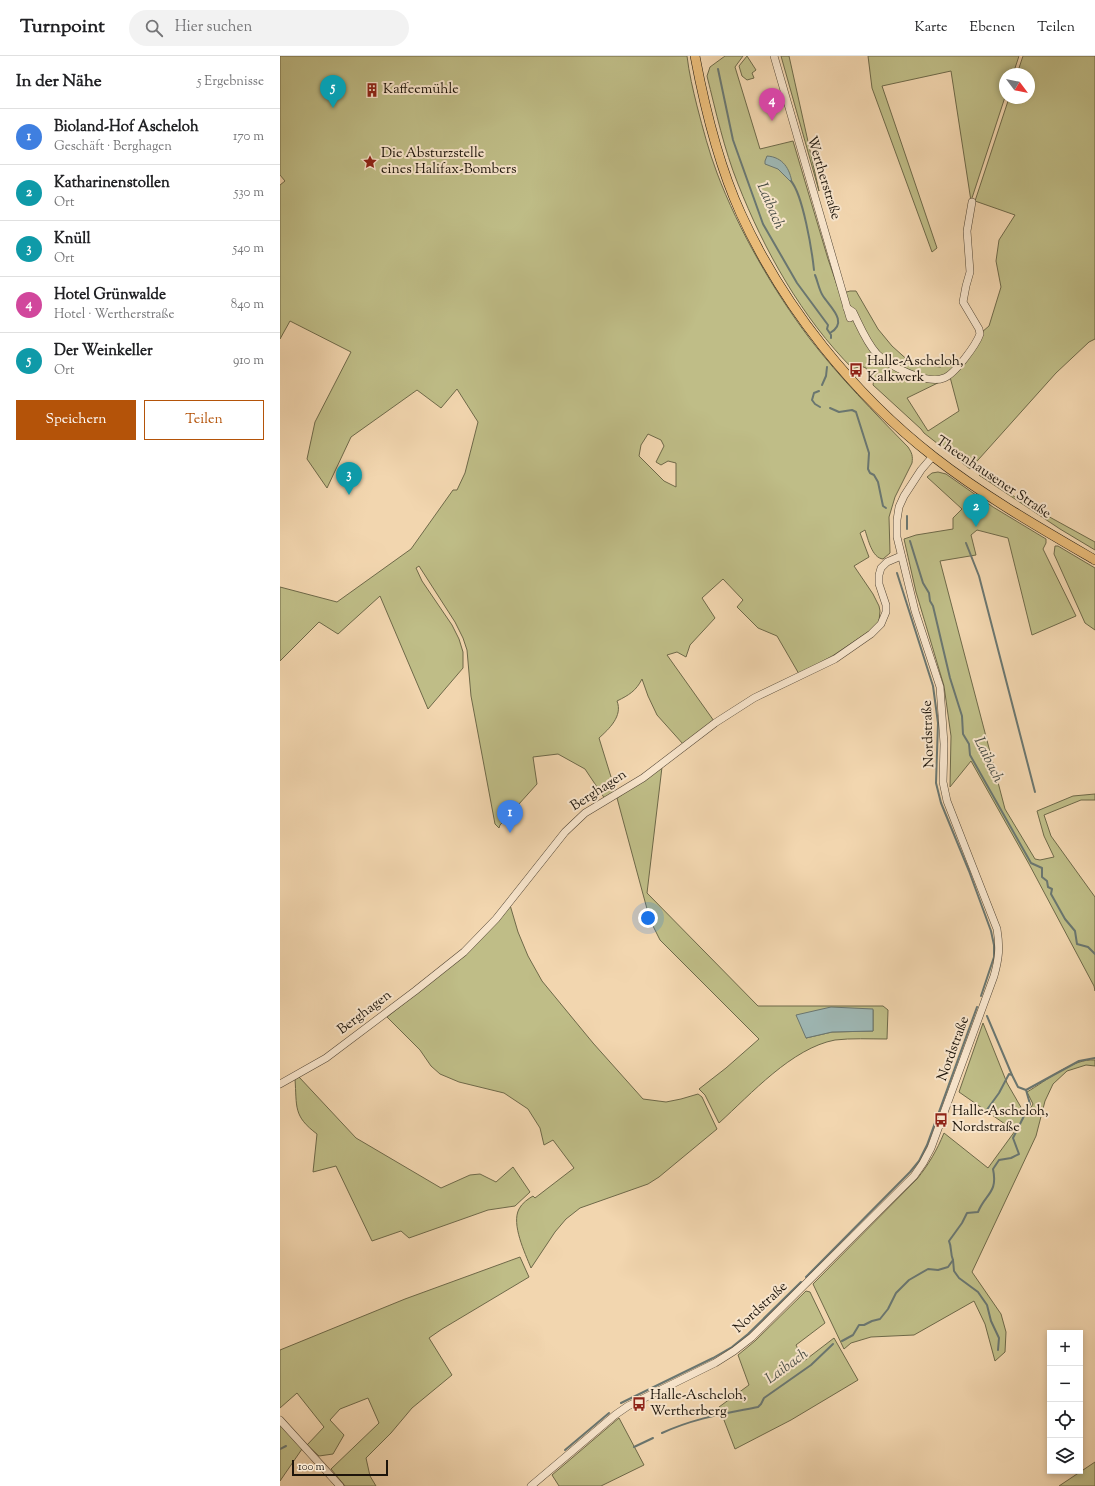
<!DOCTYPE html>
<html lang="de">
<head>
<meta charset="utf-8">
<style>
  :root { --surface:#fff; --page:#f2f2f2; --text:#202124; --muted:#757577; --line:#e0e0e0; --accent:#b45309 }
  body { margin:0; font-family:"Sorts Mill Goudy",serif; background:var(--page); color:var(--text) }
  .controls { position:absolute; right:12px; bottom:12px; display:grid; overflow:hidden; border-radius:0px; box-shadow:0 2px 6px #0003 }
  .controls button { width:36px; height:36px; display:grid; place-items:center; padding:0; border:0; border-bottom:1px solid var(--line); background:var(--surface); color:var(--text); font:20px sans-serif }
  .compass { position:absolute; left:719px; top:12px; width:36px; height:36px; border-radius:50%; background:var(--surface); box-shadow:0 2px 6px #0003; rotate:122deg }
  .scale { position:absolute; left:12px; bottom:10px; width:96px; box-sizing:border-box; padding-left:4px; border:2px solid #1d150b; border-top:0; font-size:11px; line-height:14px; white-space:nowrap; color:#1d150b; -webkit-text-stroke:3px #f7e4cb; paint-order:stroke }
  .you { position:absolute; left:368px; top:862px; width:14px; height:14px; margin:-10px; border:3px solid #fff; border-radius:50%; background:#1a73e8; box-shadow:0 0 0 6px #1a73e833 }
  .badge { display:grid; place-items:center; width:26px; height:26px; border-radius:50%; background:var(--accent); color:#fff; font-size:13px; font-weight:700 }
  .pin { position:absolute; translate:-50% -33px; filter:drop-shadow(0 1px 2px #0008) }
  .pin::after { content:''; position:absolute; top:21px; width:14px; height:12px; background:inherit; clip-path:polygon(0 0,100% 0,50% 100%) }
  .list { margin:0; padding:0; list-style:none }
  h2 { display:flex; justify-content:space-between; align-items:center; height:52px; margin:0; padding:0 16px; font-size:17px }
  h2 small { font-size:13px; font-weight:400; color:var(--muted) }
  .list li { display:grid; grid-template-columns:26px 1fr auto; gap:12px; align-items:center; box-sizing:border-box; height:56px; padding:0 16px; border-top:1px solid var(--line) }
  .list b { display:block; font-size:15px; white-space:nowrap }
  .list p { margin:0; font-size:13px; white-space:nowrap; color:var(--muted) }
  .list em { font-size:13px; font-style:normal; color:var(--muted) }
  .actions { display:flex; gap:8px; padding:12px 16px }
  .actions a { flex:1; padding:9px 0; border:1px solid var(--accent); border-radius:0px; text-align:center; font-size:14px; color:var(--accent) }
  .actions .main { background:var(--accent); color:#fff }
  .icon { flex:none; width:22px; height:22px; fill:none; stroke:currentColor; stroke-width:2; stroke-linecap:round; stroke-linejoin:round }
  .map { position:relative; flex:none; width:815px; height:1430px; overflow:hidden }
  header { display:flex; align-items:center; gap:24px; box-sizing:border-box; height:56px; padding:0 20px; background:var(--surface); border-bottom:1px solid var(--line) }
  header strong { font-size:19px }
  nav { display:flex; gap:22px; margin-inline-start:auto; font-size:14px }
  .search { width:280px; height:36px; background:var(--page); display:flex; align-items:center; gap:10px; box-sizing:border-box; padding:0 14px; border-radius:22px; color:var(--muted); font-size:15px }
  main { display:flex }
  aside { flex:1; background:var(--surface) }
  .map>svg:first-child { display:block }
  .green { fill:#bfbd87; stroke:#6e6949; fill-rule:evenodd }
  .water { fill:#9eb7b4; stroke:#6a7670 }
  .lines { fill:none; stroke-linecap:round; stroke-linejoin:round }
  .stream { stroke:#6a7670; stroke-width:2 }
  .minor-casing { stroke:#524534; stroke-width:8 }
  .major-casing { stroke:#1d150b; stroke-width:10 }
  .minor { stroke:#f7e4cb; stroke-width:7 }
  .major { stroke:#e9bb78; stroke-width:9 }
  .labels { text-anchor:middle; dominant-baseline:central; stroke-width:4; stroke-linejoin:round; paint-order:stroke }
  .poi-label { font-size:14px; fill:#1d150b; stroke:#f7e4cb; text-anchor:start }
  .street-label { font-size:14px; fill:#1d150b; stroke:#f7e4cb }
  .water-label { font-size:15px; font-style:italic; fill:#4a4e46; stroke:#f7e4cb }
</style>
</head>
<body>
<header>
<strong>Turnpoint</strong>
<div class="search"><svg class="icon" aria-label="search" viewBox="0 0 24 24"><circle cx="10" cy="10" r="6"/><path d="M15 15l6 6"/></svg>Hier suchen</div>
<nav><a>Karte</a><a>Ebenen</a><a>Teilen</a></nav>
</header>
<main>
<aside>
<h2>In der Nähe<small>5 Ergebnisse</small></h2>
<ul class="list">
<li><span class="badge" style="background:#3f7fe0">1</span><div><b>Bioland-Hof Ascheloh</b><p>Geschäft · Berghagen</p></div><em>170 m</em></li>
<li><span class="badge" style="background:#0f9aa8">2</span><div><b>Katharinenstollen</b><p>Ort</p></div><em>530 m</em></li>
<li><span class="badge" style="background:#0f9aa8">3</span><div><b>Knüll</b><p>Ort</p></div><em>540 m</em></li>
<li><span class="badge" style="background:#d1479c">4</span><div><b>Hotel Grünwalde</b><p>Hotel · Wertherstraße</p></div><em>840 m</em></li>
<li><span class="badge" style="background:#0f9aa8">5</span><div><b>Der Weinkeller</b><p>Ort</p></div><em>910 m</em></li>
</ul>
<div class="actions"><a class="main">Speichern</a><a>Teilen</a></div>
</aside>
<div class="map">
<svg width="815" height="1430" viewBox="0 0 815 1430">
  <rect width="100%" height="100%" fill="#f2d6af"/>
  <filter id="stains"><feTurbulence type="fractalNoise" baseFrequency=".005" numOctaves="4"/><feColorMatrix values="0 0 0 0 .2 0 0 0 0 .09 0 0 0 0 .02 0 0 0 .5 -.17"/></filter>
  <radialGradient id="worn" r=".72"><stop offset=".6" stop-color="#630" stop-opacity="0"/><stop offset="1" stop-color="#630" stop-opacity=".3"/></radialGradient>
  <g class="green">
    <path d="M0,0H407C409,17 413,34 417,50C423,73 429,96 437,117C459,175 493,234 530,283C560,322 594,356 628,391C632,397 633,400 632,407L615,441L609,461L610,497L603,503C592,502 588,483 585,474L580,477L589,501L574,510L593,538L599,550L600,555L599,565L591,574L554,599L519,618L497,580L478,572L457,551L463,544L443,523L422,542L435,562L410,589L406,601L397,596L387,599L434,665L403,688L377,659L368,640L362,623C356,635 349,639 337,645C343,660 329,673 319,682L336,737L325,743L305,713L278,698L253,701L257,728L220,769L219,772L215,768L191,640L187,594L183,582L175,566L139,510L136,512L142,525L172,569L179,583L183,596V612L148,653L100,540L58,578L39,566L0,605V531L57,546L131,493L173,434H177L185,417L198,366L177,333L161,352L137,334L71,381L47,432L27,403L35,366L71,296L10,265L0,283V129L5,125L0,119ZM368,378L381,384L384,390L376,406L381,409L388,405L396,407V431L384,425L359,400L361,389Z"/>
    <path d="M445,0H463L455,11L480,93L513,85L548,203L560,238L570,235H576L598,273L612,290L632,308L661,311L666,306L678,308L702,276L709,270L721,231L716,205L719,184L735,159L695,145L729,42H749V18H737L743,0H815V283L809,286L776,317L690,413L644,377L641,373L593,329L594,323L593,319L589,320L586,312L581,310L573,313C522,262 484,194 458,128C444,93 436,56 427,20L430,11ZM670,321L679,355L648,375L627,342Z"/>
    <path d="M467,0L476,14L472,17L474,22L467,24L462,20L459,10Z"/>
    <path d="M501,0H509L539,135Z"/>
    <path d="M588,0H739L733,18H725V41L691,145L671,15L602,30L657,192L652,196L592,32Z"/>
    <path d="M658,416L666,418L713,451L766,483V487L763,493L796,560L752,579L728,482L697,474L691,479L696,499L660,505L725,753L755,803L760,804L774,801L764,780L757,755L793,740L815,738V744H801L764,759L771,780L815,841V935L814,930L749,808L691,705L670,731L671,680L664,630L636,536L624,483L636,479L673,473V462L682,453L647,421L652,417Z"/>
    <path d="M699,419L755,453L815,486V494L780,473Z"/>
    <path d="M775,490H778L815,512V574L805,567L801,558L774,498Z"/>
    <path d="M382,711L367,837L478,950H603L608,954L607,983C590,983 571,982 555,984C512,992 471,1038 439,1067L425,1039L419,1033L446,1012L479,983L380,884L370,864L337,742ZM593,954V975L552,976L526,982Z"/>
    <path d="M230,849L238,876L248,900L262,925L313,987L363,1043L386,1046L401,1043L418,1038L422,1041L437,1073L379,1121L368,1128L300,1152L286,1163L275,1176L251,1212C245,1197 231,1168 239,1153C242,1147 248,1143 253,1140L255,1142L294,1112L273,1084L264,1089L260,1072L248,1053L224,1037L179,1026L160,1018L151,1010L140,994L107,961L136,938Z"/>
    <path d="M703,967L727,1027L746,1060L753,1048L747,1036C766,1025 793,1002 815,1004V1010L806,1009L787,1015L773,1028L765,1045L756,1080L692,1216L721,1258L726,1276L725,1296L715,1305L705,1268L694,1245L634,1279L591,1281L571,1287L564,1293L533,1228L637,1123C649,1108 657,1094 664,1077L708,1112L735,1075L679,1036Z"/>
    <path d="M19,1021L76,1082L161,1132L190,1119L200,1118L216,1126L233,1111L250,1136L235,1150L208,1154L129,1182L121,1175L92,1185L56,1110L33,1116L37,1078C13,1060 17,1051 15,1023Z"/>
    <path d="M240,1201L249,1221L162,1273L149,1282L172,1319L132,1352L111,1377L86,1402L90,1420L96,1430H65L51,1413L99,1367L88,1342L60,1353L50,1364L64,1379L53,1398L39,1400L27,1389L44,1371L17,1337L0,1352V1294L125,1243Z"/>
    <path d="M526,1235L530,1236L545,1267L516,1289L524,1305L554,1282L578,1324L511,1364L455,1393L439,1351L469,1329L458,1299L475,1285Z"/>
    <path d="M339,1362L364,1409L321,1430H279L272,1419Z"/>
    <path d="M0,1368L22,1393L0,1425Z"/>
    <path d="M815,1406V1430H779Z"/>
  </g>
  <g class="water">
    <path d="M487,100C503,101 510,113 512,127L498,113L485,108V105Z"/>
    <path d="M551,951L593,953V975L552,976L526,982L516,959Z"/>
  </g>
  <g class="lines">
    <g class="stream">
      <path d="M438,13L453,84L483,168L517,227L548,269L547,273L551,279V282"/>
      <path d="M511,125C523,139 532,195 534,214"/>
      <path d="M535,219C538,226 539,234 543,240C550,251 569,266 550,277"/>
      <path d="M542,329L546,320L547,311"/>
      <path d="M539,335L534,337L532,344L535,348L540,351"/>
      <path d="M550,352L559,356L572,354L576,356L589,397L588,413L590,417L594,419L598,426L603,450L606,452"/>
      <path d="M627,460V473"/>
      <path d="M630,485L643,527L649,537L650,545L653,550L670,622L682,660L683,678L689,688L690,699L751,807L762,812V821L767,825L768,831L772,833L771,838L785,863L795,875L797,888L808,891L815,898"/>
      <path d="M686,487L699,520L755,736"/>
      <path d="M617,517L653,630L658,667L656,727L661,747L689,815L711,875L714,889V901L701,940"/>
      <path d="M707,960L732,1019"/>
      <path d="M706,1055L719,1037L729,1018L732,1019L738,1031L746,1034"/>
      <path d="M673,1204L674,1215L679,1222L698,1236L707,1249L711,1265L719,1282L718,1294"/>
      <path d="M526,1221L630,1116L639,1105L647,1089L697,951"/>
      <path d="M562,1285L573,1279L579,1269H584L592,1265L600,1263L608,1253L616,1237L629,1224L648,1213L658,1214L668,1211L673,1204C670,1197 672,1192 669,1185L682,1167L687,1157L698,1156C706,1137 718,1137 713,1113L719,1104L731,1102L739,1098L733,1082L750,1048L746,1034L799,1005L815,1002"/>
      <path d="M341,1347L433,1302L452,1291L468,1278L521,1226"/>
      <path d="M382,1377C415,1362 443,1358 478,1351L481,1348L484,1342L531,1309L553,1288"/>
      <path d="M354,1391L373,1382"/>
      <path d="M0,1393L6,1390"/>
      <path d="M285,1394L329,1357"/>
    </g>
    <defs>
      <g id="minor">
        <path d="M494,0L570,262"/>
        <path d="M567,252L573,256C580,270 586,286 597,298C609,310 647,329 664,322C675,318 696,289 700,278L699,273L683,246L686,230L690,216L687,175L692,146"/>
        <path d="M0,1028L46,1002L135,935L184,896L216,863L285,776L305,757L363,722L435,667L474,642L555,603L591,578L601,568L606,556V549L599,528V519L601,512L607,506L621,500"/>
        <path d="M0,1364L60,1430"/>
        <path d="M251,1430L335,1359L348,1350L435,1307L454,1295L472,1281L634,1120L643,1107L651,1092L714,920C719,902 720,892 717,873L667,745L663,726L664,688L660,631L635,555L617,481V464L619,451L624,440L641,414L653,400"/>
      </g>
      <path id="major" d="M415,0C425,53 438,108 461,158C503,250 573,338 654,401C704,440 760,472 815,504"/>
    </defs>
    <use href="#minor" class="minor-casing"/>
    <use href="#major" class="major-casing"/>
    <use href="#minor" class="minor"/>
    <use href="#major" class="major"/>
  </g>
  <defs>
    <symbol id="building-bare" viewBox="-9 -9 18 18"><path d="M-4-6H4V6H1V3H-1V6H-4ZM-2.5-4.3h1.7v1.8h-1.7ZM.8-4.3h1.7v1.8H.8ZM-2.5-1h1.7V.8h-1.7ZM.8-1h1.7V.8H.8Z" fill="#8f2418" stroke="#f7e4cb" stroke-width="2.5" paint-order="stroke"/></symbol>
    <symbol id="sight-bare" viewBox="-9 -9 18 18"><path d="M0-6L1.8-2.2L6-1.7L2.9 1.2L3.7 5.4L0 3.3L-3.7 5.4L-2.9 1.2L-6-1.7L-1.8-2.2Z" fill="#8f2418" stroke="#f7e4cb" stroke-width="2.5" paint-order="stroke"/></symbol>
    <symbol id="bus-bare" viewBox="-9 -9 18 18"><path d="M-5-6H5V4H4V6H2V4H-2V6H-4V4H-5ZM-3.5-4V0h7V-4ZM-3.5 1.2v1.5H-2V1.2ZM2 1.2v1.5H3.5V1.2Z" fill="#8f2418" stroke="#f7e4cb" stroke-width="2.5" paint-order="stroke"/></symbol>
  </defs>
  <g fill-rule="evenodd">
    <use href="#building-bare" x="82" y="24" width="20" height="20"/>
    <use href="#sight-bare" x="80" y="96" width="20" height="20"/>
    <use href="#bus-bare" x="566" y="304" width="20" height="20"/>
    <use href="#bus-bare" x="651" y="1054" width="20" height="20"/>
    <use href="#bus-bare" x="349" y="1338" width="20" height="20"/>
  </g>
  <g class="labels">
    <g class="poi-label">
      <text x="103" y="34">Kaffeemühle</text>
      <text x="101" y="98">Die Absturzstelle<tspan x="101" dy="16">eines Halifax-Bombers</tspan></text>
      <text x="587" y="306">Halle-Ascheloh,<tspan x="587" dy="16">Kalkwerk</tspan></text>
      <text x="672" y="1056">Halle-Ascheloh,<tspan x="672" dy="16">Nordstraße</tspan></text>
      <text x="370" y="1340">Halle-Ascheloh,<tspan x="370" dy="16">Wertherberg</tspan></text>
    </g>
    <g class="street-label">
      <text transform="translate(543 122) rotate(73)">Wertherstraße</text>
      <text transform="translate(713 422) rotate(34)">Theenhausener Straße</text>
      <text transform="translate(649 678) rotate(-92)">Nordstraße</text>
      <text transform="translate(319 735) rotate(-33)">Berghagen</text>
      <text transform="translate(85 957) rotate(-37)">Berghagen</text>
      <text transform="translate(674 993) rotate(-70)">Nordstraße</text>
      <text transform="translate(481 1252) rotate(-43)">Nordstraße</text>
    </g>
    <g class="water-label">
      <text transform="translate(490 150) rotate(67)">Laibach</text>
      <text transform="translate(708 704) rotate(64)">Laibach</text>
      <text transform="translate(507 1311) rotate(-36)">Laibach</text>
    </g>
  </g>
  <rect width="100%" height="100%" filter="url(#stains)"/>
  <rect width="100%" height="100%" fill="url(#worn)"/>
</svg>
<div class="controls">
<button>+</button>
<button>−</button>
<button><svg class="icon" aria-label="locate" viewBox="0 0 24 24"><circle cx="12" cy="12" r="6"/><path d="M12 2v4M12 18v4M2 12h4M18 12h4"/></svg></button>
<button><svg class="icon" aria-label="layers" viewBox="0 0 24 24"><path d="M12 4l9 5-9 5-9-5zM3 14l9 5 9-5"/></svg></button>
</div>
<svg class="compass" viewBox="-18 -18 36 36"><path d="M0-13l5 13h-10z" fill="#e53935"/><path d="M0 13l5-13h-10z" fill="#757577"/></svg>
<div class="scale">100 m</div>
<div class="you"></div>
<div class="pin badge" style="left:230px;top:777px;background:#3f7fe0">1</div>
<div class="pin badge" style="left:696px;top:471px;background:#0f9aa8">2</div>
<div class="pin badge" style="left:69px;top:439px;background:#0f9aa8">3</div>
<div class="pin badge" style="left:492px;top:65px;background:#d1479c">4</div>
<div class="pin badge" style="left:53px;top:52px;background:#0f9aa8">5</div>
</div>
</main>
</body>
</html>
